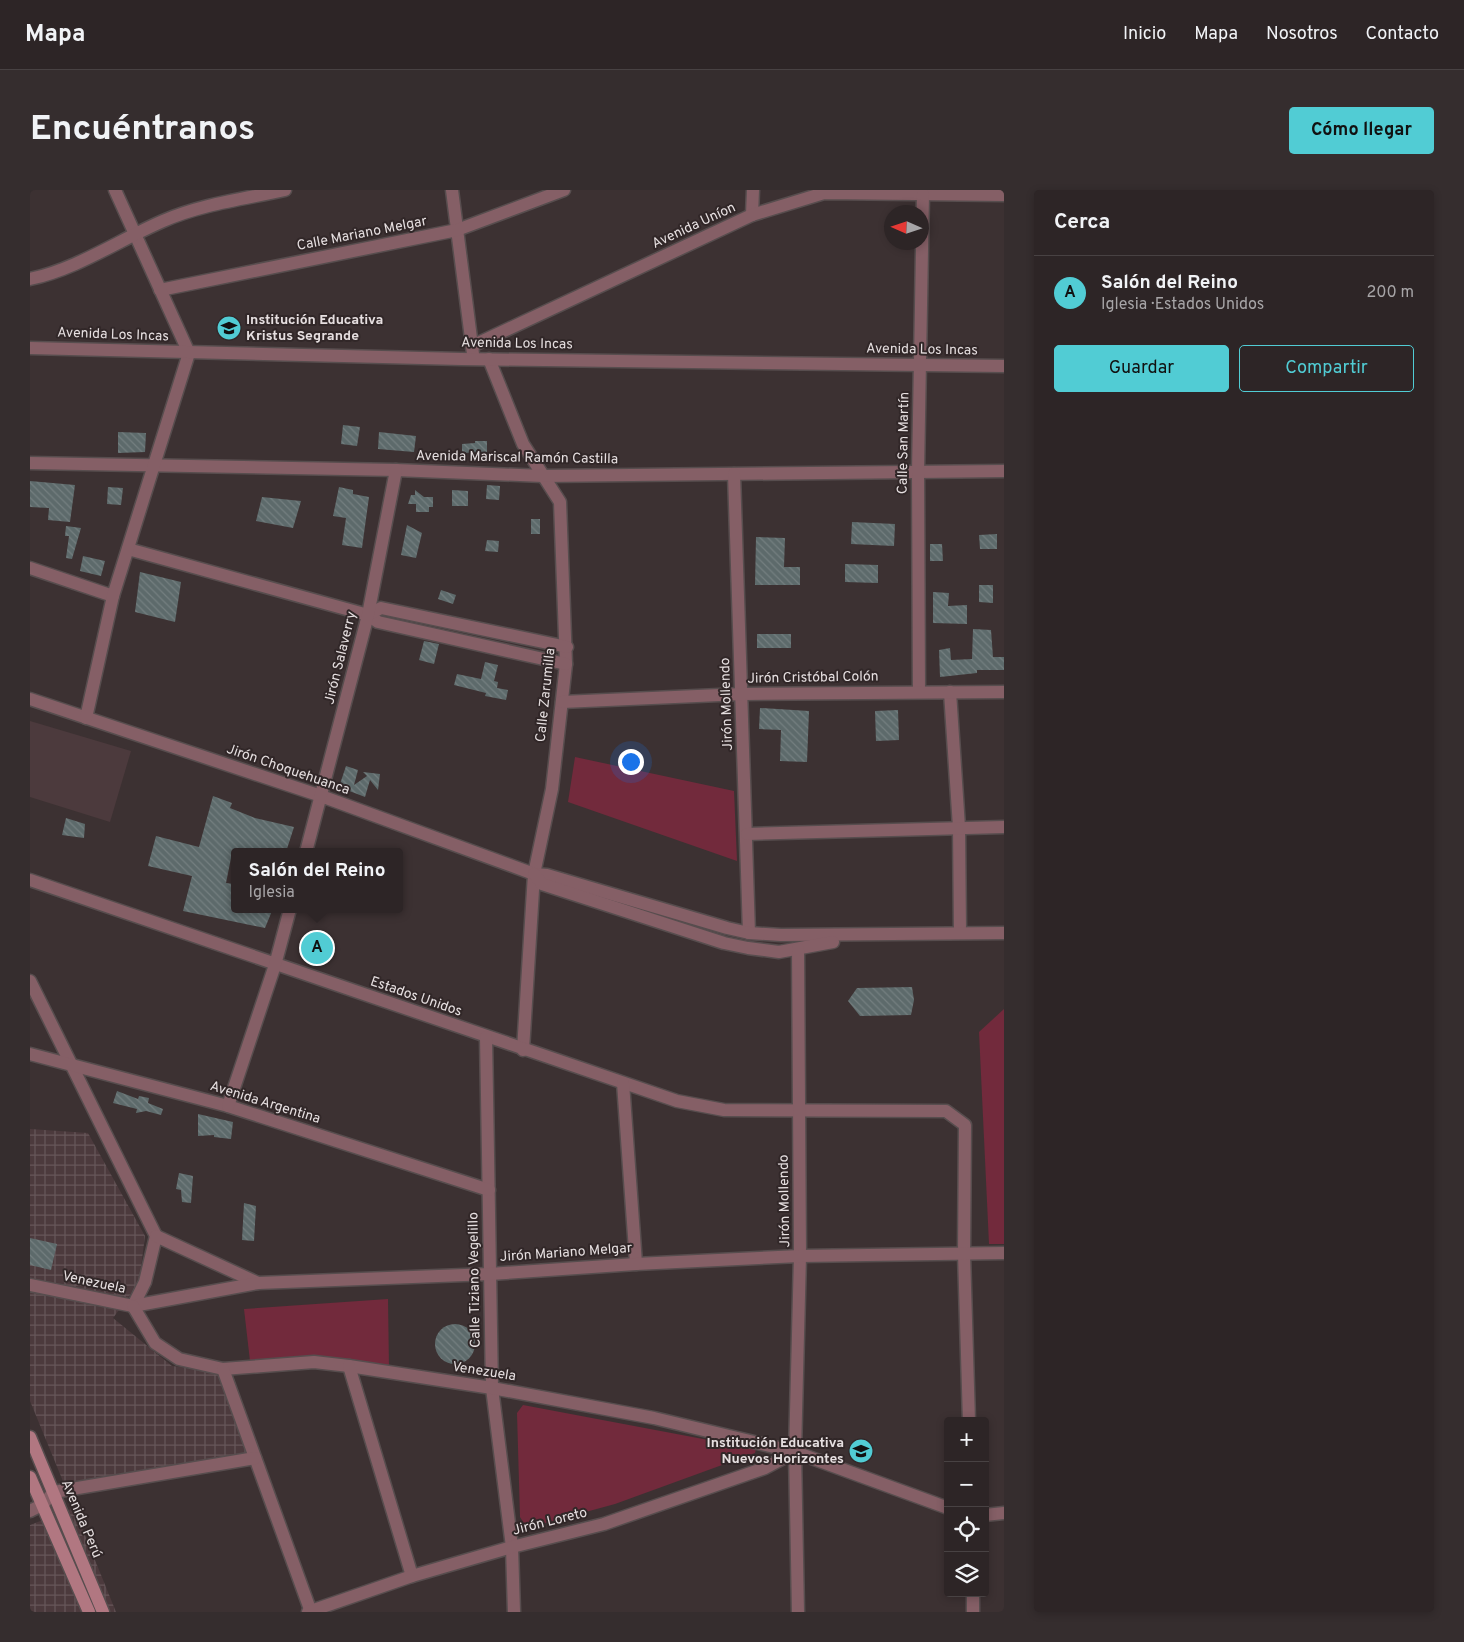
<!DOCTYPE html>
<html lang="es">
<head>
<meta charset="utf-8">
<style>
  :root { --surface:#2d2526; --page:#352d2e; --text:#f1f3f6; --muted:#a7a5a7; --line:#484243; --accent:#51ccd4 }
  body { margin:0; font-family:Overpass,sans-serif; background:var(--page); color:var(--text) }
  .controls { position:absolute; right:15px; bottom:15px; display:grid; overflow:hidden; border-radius:5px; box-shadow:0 2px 8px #0003 }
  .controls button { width:45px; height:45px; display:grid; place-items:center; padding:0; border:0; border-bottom:1px solid var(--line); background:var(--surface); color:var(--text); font:25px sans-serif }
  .compass { position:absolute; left:854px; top:15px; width:45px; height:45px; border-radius:50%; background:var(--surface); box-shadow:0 2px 8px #0003; rotate:273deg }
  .you { position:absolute; left:600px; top:571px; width:18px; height:18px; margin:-12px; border:4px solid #fff; border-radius:50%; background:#1a73e8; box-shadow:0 0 0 8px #1a73e833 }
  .badge { display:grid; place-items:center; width:32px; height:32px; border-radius:50%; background:var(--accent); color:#111; font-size:16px; font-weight:700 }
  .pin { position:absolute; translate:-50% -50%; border:2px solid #fff; box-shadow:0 1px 5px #0006 }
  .popup { position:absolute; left:201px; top:658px; width:172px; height:65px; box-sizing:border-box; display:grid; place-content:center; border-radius:5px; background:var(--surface); filter:drop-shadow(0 1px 4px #0005); font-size:16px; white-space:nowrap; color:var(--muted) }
  .popup b { font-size:19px; color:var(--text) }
  .popup::after { content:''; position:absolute; left:50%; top:100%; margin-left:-10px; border:10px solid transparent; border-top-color:var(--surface) }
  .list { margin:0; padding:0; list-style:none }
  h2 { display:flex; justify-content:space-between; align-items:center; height:65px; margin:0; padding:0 20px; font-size:21px }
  h2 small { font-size:16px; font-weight:400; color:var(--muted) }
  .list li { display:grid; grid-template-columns:32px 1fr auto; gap:15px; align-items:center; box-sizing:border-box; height:75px; padding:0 20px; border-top:1px solid var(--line) }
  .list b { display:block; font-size:19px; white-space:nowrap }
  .list p { margin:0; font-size:16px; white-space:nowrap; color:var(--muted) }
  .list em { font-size:16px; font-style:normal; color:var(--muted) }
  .actions { display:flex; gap:10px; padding:15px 20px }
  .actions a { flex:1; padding:11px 0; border:1px solid var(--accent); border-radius:5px; text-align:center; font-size:18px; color:var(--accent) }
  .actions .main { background:var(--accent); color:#111 }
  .icon { flex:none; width:28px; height:28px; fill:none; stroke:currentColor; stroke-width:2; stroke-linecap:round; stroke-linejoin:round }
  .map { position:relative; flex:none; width:974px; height:1422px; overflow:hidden; border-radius:5px }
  header { display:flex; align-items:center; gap:30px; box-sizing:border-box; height:70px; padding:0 25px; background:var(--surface); border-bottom:1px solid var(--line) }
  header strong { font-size:24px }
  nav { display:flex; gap:28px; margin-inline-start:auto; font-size:18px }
  .intro { display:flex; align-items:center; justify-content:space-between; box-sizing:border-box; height:120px; padding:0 30px }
  h1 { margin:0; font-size:35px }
  .button { padding:12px 22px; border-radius:5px; background:var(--accent); color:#111; font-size:18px; font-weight:700 }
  main { display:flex; gap:30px; padding:0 30px }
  aside { flex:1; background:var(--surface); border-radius:5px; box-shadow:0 2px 8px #0003 }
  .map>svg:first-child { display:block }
  .built { fill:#4c3a3d }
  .industrial { fill:url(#industrial-grid) }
  .green { fill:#722a3c }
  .building { fill:url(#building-back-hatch) }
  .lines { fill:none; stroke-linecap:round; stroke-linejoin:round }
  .minor-casing { stroke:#574d4e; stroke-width:15 }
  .tertiary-casing { stroke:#574d4e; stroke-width:15 }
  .secondary-casing { stroke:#574d4e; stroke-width:15 }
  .minor { stroke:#855f66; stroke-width:12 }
  .tertiary { stroke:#855f66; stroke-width:12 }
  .secondary { stroke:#b17781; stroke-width:12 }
  .labels { text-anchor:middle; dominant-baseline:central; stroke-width:4; stroke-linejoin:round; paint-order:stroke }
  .street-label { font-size:14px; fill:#e6dfe0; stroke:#312728 }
  .poi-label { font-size:14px; font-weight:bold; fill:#e6dfe0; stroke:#312728; text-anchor:start }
</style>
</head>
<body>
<header>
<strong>Mapa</strong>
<nav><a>Inicio</a><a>Mapa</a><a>Nosotros</a><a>Contacto</a></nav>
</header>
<div class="intro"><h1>Encuéntranos</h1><a class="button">Cómo llegar</a></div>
<main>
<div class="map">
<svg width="974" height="1422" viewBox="0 0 974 1422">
  <defs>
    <pattern id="industrial-grid" width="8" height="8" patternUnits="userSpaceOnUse" patternTransform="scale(1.25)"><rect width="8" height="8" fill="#4c3a3d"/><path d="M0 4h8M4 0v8" fill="none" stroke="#665659"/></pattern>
    <pattern id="building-back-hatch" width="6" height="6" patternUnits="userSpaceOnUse" patternTransform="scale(1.25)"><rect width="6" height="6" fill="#5d6a6b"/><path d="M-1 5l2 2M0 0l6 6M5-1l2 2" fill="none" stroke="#747f80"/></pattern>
  </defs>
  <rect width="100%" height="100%" fill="#3c3132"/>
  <path class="built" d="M0,531L101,561L80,632L0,607Z"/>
  <g class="industrial">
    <path d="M0,939L58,943L115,1046L109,1093L83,1128L142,1176L202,1183L232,1270L37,1301L0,1211Z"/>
    <path d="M44,1318L86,1422H0V1335Z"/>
  </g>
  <g class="green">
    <path d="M545,567L704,601L707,671L538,612Z"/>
    <path d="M974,819V1054H959L949,842Z"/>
    <path d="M358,1109L359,1179L220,1171L214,1119Z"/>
    <path d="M493,1215L726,1259L725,1263L585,1314L497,1338L490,1327L487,1223Z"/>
  </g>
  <g class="building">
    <path d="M313,235L330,237L327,256L311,254Z"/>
    <path d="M88,242L116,243L115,262L88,263Z"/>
    <path d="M349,242L386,246L384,262L348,259Z"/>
    <path d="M445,251H457V262L432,263V254L445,253Z"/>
    <path d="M0,291L45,295L40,332L18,330L19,318L0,317Z"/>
    <path d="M457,295L470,296L469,310L456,309Z"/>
    <path d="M78,297L93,298L91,315L77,314Z"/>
    <path d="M309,297L323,300V304L339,307L332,358L312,355L316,328L303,326Z"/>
    <path d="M385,300L394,307H403V317H399V322H386V314H378L381,305H385Z"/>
    <path d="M422,300L438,301V316H422Z"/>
    <path d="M232,307L271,311L263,338L226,331Z"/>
    <rect x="501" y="329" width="9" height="15"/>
    <path d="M822,332L865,334L864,356L821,354Z"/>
    <path d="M377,335L392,343L386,368L371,365Z"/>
    <path d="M36,336L51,338L42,369L36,368L39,346H35Z"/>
    <path d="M967,344V359H950L949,345Z"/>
    <path d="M726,347L755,348L754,377H770V395H725Z"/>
    <path d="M457,350L469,351L468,362L455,361Z"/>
    <path d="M900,354H912L913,371H900Z"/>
    <path d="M53,366L75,371L71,386L50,381Z"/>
    <path d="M815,374L848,375V393L815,392Z"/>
    <path d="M110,382L151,392L145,432L105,422Z"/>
    <path d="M949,395H963V413L949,412Z"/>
    <path d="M411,400L426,405L423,414L408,409Z"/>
    <path d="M903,402L919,403L918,416L937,415V434L903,433Z"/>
    <path d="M943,439L961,440L963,467H974V480H947V483L910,487L909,460L920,458L921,470L942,469Z"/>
    <rect x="727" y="444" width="34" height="14"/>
    <path d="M394,451L409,454L404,474L389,470Z"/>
    <path d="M455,472L468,475L464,491L468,492L467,498L478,500L476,510L455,506L456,503L424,495L427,484L451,489Z"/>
    <path d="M730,518L779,521L777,572L750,571L751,540L729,539Z"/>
    <path d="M868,520L869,550L846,551L845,521Z"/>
    <path d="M316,576L328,580L324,595L337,586L333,582L350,584L348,600L340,590L335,607L309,597Z"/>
    <path d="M183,606L202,613L200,618L225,628L264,637L256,662L202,663L196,693L204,694V719L242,721L235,738L153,721L162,686L118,676L126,646L169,657Z"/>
    <path d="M36,628L55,634L54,648L32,645Z"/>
    <path d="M882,797L884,810L881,825L830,826L818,811L827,798Z"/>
    <path d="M87,901L108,909L109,906L119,908L118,913L133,919L131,925L116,921L106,923L107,919L83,913Z"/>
    <path d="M168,924L203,932L201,949L184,947V945L168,946Z"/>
    <path d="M149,983L163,986L161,1013L152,1012L151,1000L146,999Z"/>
    <path d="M214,1013L226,1016L224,1051L212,1050Z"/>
    <path d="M0,1048L27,1054L21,1080L0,1075Z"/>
    <circle cx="425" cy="1154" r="20"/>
  </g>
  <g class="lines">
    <defs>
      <g id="minor">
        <path d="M422,0L443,164"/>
        <path d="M722,25L723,0"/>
        <path d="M130,100L427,40L534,0"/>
        <path d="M442,156L722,25L794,3L974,5"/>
        <path d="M459,169L493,254L530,312L536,474L522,599L504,684L493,860"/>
        <path d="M0,273L366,280L513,286L974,281"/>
        <path d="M704,284L719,743"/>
        <path d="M98,359L338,425L348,432L536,474"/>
        <path d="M0,378L83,406"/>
        <path d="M338,425L351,418L537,457"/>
        <path d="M889,502L888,282L893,4"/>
        <path d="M920,502L929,637L930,742"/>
        <path d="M0,509L291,606L504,684L517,685L697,738L719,743L751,745L974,743"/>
        <path d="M532,512L712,504L974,502"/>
        <path d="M56,528L83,406L159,163L85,0"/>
        <path d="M717,644L974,637"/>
        <path d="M276,662L338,425L366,280"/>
        <path d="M504,684L512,694L694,753L718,758L749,762L803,752"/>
        <path d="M0,690L647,911L694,920L916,921L935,935L934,1064L939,1231"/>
        <path d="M768,759L770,1066L765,1262L768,1422"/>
        <path d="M0,791L126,1046L115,1092L103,1116"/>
        <path d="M456,847L462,1198L482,1357L484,1422"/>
        <path d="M0,864L198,916L459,1000"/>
        <path d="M593,893L606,1074"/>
        <path d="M198,916L245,775L260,719"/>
        <path d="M126,1046L228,1093"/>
        <path d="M0,1095L103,1116L228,1093L460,1084L606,1074L770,1066L974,1063"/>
        <path d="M103,1116L125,1153L149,1169L193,1179L284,1172L319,1176L462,1198L624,1228L765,1262L918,1318"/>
        <path d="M319,1176L382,1386"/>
        <path d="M193,1179L281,1422"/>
        <path d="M0,1321L12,1315L24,1302L225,1268"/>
        <path d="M955,1325L974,1323"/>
        <path d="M943,1403V1422"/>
        <path d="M278,1422L382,1386L482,1357L574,1334L735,1278L765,1262"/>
      </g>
      <g id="tertiary">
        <path d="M0,89C47,79 89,50 133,31C172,14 214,9 255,0"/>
        <path d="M0,158L431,169L974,176"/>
      </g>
      <g id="secondary">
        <path d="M0,1247L73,1422"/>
        <path d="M0,1287L59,1422"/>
      </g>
    </defs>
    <use href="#minor" class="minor-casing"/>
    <use href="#tertiary" class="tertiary-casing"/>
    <use href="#secondary" class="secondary-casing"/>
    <use href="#minor" class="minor"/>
    <use href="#tertiary" class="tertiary"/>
    <use href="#secondary" class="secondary"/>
  </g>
  <defs>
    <symbol id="school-disc" viewBox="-11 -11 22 22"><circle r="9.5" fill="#51ccd4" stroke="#312728"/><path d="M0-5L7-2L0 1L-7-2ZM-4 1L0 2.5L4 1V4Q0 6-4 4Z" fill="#111"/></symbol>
  </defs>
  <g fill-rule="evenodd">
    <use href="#school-disc" x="185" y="124" width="28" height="28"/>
    <use href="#school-disc" x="817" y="1247" width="28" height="28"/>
  </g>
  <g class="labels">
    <g class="street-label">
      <text transform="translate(664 36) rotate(-25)">Avenida Uníon</text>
      <text transform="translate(332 44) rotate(-11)">Calle Mariano Melgar</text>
      <text transform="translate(83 145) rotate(2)">Avenida Los Incas</text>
      <text transform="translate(487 154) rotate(1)">Avenida Los Incas</text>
      <text transform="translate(892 160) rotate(1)">Avenida Los Incas</text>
      <text transform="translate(874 253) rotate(-89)">Calle San Martín</text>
      <text transform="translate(487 268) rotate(1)">Avenida Mariscal Ramón Castilla</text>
      <text transform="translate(311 468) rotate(-76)">Jirón Salaverry</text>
      <text transform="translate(783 488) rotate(-1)">Jirón Cristóbal Colón</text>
      <text transform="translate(516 505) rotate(-84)">Calle Zarumilla</text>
      <text transform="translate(697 514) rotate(-92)">Jirón Mollendo</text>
      <text transform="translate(258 580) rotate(19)">Jirón Choquehuanca</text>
      <text transform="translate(386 807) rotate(19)">Estados Unidos</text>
      <text transform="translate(235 913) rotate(17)">Avenida Argentina</text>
      <text transform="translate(755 1011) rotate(-91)">Jirón Mollendo</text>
      <text transform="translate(536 1063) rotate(-4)">Jirón Mariano Melgar</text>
      <text transform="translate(445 1090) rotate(-91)">Calle Tiziano Vegelillo</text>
      <text transform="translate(64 1093) rotate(12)">Venezuela</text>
      <text transform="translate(454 1182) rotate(9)">Venezuela</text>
      <text transform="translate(51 1329) rotate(67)">Avenida Perú</text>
      <text transform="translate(520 1332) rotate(-14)">Jirón Loreto</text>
    </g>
    <g class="poi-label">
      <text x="216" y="130">Institución Educativa<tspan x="216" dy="16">Kristus Segrande</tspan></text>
      <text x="814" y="1253" text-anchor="end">Institución Educativa<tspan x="814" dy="16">Nuevos Horizontes</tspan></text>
    </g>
  </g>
</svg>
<div class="controls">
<button>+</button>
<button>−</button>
<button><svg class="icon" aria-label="locate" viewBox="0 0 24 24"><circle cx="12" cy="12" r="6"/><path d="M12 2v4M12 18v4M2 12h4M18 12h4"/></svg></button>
<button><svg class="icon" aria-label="layers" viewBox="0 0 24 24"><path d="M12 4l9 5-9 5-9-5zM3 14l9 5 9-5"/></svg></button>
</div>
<svg class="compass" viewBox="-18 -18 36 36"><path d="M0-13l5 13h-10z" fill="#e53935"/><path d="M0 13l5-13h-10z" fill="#a7a5a7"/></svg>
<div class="you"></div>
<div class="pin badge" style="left:287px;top:758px">A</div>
<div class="popup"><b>Salón del Reino</b>Iglesia</div>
</div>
<aside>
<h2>Cerca<small></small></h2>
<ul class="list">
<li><span class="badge">A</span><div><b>Salón del Reino</b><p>Iglesia · Estados Unidos</p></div><em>200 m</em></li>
</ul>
<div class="actions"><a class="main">Guardar</a><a>Compartir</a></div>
</aside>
</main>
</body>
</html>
